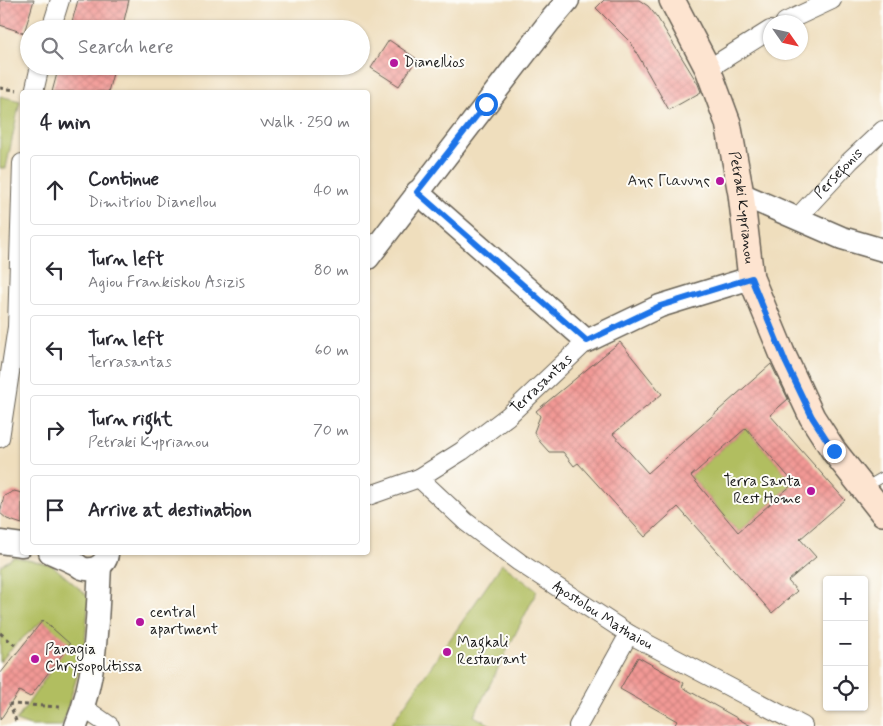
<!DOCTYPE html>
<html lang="en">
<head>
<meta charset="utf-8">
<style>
  :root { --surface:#fff; --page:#f7f7f7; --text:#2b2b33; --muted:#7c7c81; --line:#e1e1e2 }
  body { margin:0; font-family:Mynerve,sans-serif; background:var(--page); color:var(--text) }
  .controls { position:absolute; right:15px; bottom:15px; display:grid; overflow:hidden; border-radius:5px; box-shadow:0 1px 4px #0004 }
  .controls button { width:45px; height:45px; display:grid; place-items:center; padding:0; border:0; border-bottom:1px solid var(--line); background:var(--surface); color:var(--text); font:25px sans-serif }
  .compass { position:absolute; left:763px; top:15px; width:45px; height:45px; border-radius:50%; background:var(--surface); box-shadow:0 1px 4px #0004; rotate:124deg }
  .stop { position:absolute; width:15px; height:15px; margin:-11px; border:4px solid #1a73e8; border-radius:50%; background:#fff }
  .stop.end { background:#1a73e8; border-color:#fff; box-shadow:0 1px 5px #0008 }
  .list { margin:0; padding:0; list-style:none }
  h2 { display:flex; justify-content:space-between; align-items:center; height:65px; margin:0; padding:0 20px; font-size:21px }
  h2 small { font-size:16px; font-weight:400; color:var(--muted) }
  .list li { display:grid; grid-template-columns:32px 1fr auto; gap:15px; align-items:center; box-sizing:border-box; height:70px; margin:0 10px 10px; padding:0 10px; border:1px solid var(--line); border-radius:5px }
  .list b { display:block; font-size:19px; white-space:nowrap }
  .list p { margin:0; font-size:16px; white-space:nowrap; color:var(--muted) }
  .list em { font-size:16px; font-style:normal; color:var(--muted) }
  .icon { flex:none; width:28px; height:28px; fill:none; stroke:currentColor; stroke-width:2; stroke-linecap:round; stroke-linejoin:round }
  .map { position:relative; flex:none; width:883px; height:726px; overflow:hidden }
  .search { position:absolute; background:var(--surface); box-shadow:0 1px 4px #0004; left:20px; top:20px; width:350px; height:55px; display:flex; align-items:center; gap:12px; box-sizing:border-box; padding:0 18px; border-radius:28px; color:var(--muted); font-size:19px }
  .panel { position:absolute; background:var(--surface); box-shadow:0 1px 4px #0004; left:20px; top:90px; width:350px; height:465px; border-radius:5px }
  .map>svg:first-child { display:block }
  .park { fill:#b1be60; stroke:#666d3e }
  .building { fill:url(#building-cross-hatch); fill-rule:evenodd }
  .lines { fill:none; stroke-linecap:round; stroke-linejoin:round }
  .service-casing { stroke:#666054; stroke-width:11 }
  .minor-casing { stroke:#666054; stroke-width:20 }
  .tertiary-casing { stroke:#666054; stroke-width:25 }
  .secondary-casing { stroke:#666054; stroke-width:28 }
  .path { stroke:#666054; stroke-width:3; stroke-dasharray:4 4; stroke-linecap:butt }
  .service { stroke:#fff; stroke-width:9 }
  .minor { stroke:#fff; stroke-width:18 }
  .tertiary { stroke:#fff; stroke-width:22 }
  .secondary { stroke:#fde4d0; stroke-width:25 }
  .route { stroke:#1a73e8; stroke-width:6 }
  .poi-dot { fill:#b5179e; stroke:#fdfcf7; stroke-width:2 }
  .labels { text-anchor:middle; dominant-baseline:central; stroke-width:4; stroke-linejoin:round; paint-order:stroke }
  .poi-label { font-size:15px; fill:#1c1c1c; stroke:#fdfcf7; text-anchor:start }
  .street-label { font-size:15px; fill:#1c1c1c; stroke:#fdfcf7 }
</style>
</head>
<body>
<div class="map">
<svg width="883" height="726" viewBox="0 0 883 726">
  <defs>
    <pattern id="building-cross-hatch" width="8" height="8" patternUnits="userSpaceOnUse" patternTransform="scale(1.25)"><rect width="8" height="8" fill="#f29995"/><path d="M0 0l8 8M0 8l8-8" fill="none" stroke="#cf8380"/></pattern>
  </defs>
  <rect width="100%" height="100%" fill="#fdfcf7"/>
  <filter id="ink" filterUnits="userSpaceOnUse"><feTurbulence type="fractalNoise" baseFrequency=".02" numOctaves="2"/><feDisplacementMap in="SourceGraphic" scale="10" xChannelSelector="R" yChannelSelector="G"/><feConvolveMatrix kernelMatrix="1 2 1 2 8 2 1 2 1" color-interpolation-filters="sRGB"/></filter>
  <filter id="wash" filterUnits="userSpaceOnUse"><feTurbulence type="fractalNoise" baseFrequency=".0096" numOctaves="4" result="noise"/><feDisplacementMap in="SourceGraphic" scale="20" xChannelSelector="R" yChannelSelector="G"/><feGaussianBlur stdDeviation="1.12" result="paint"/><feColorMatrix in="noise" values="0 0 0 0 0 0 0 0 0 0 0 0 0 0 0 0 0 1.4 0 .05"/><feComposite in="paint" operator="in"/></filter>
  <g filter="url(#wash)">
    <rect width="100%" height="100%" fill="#efdebd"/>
    <g class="park">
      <path d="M0,96L20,101L6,168H0Z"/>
      <path d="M746,428L794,483L738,532L691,476Z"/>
      <path d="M14,557L52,565L89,597L84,653L62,726H30L16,721L69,644L43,620L15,645L0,662V566Z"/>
      <path d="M502,564L537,591L474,716L493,726H390Z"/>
    </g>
    <g id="blocks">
      <g class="building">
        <path d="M0,0H34L24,33L0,25Z"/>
        <path d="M78,0H129L122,29H70Z"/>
        <path d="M604,0H639L648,6L657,17L698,84L701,92L669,110L631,43L596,8Z"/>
        <path d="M389,40L417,59L399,86L371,68Z"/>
        <path d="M59,66H115L108,92H52Z"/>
        <path d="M620,342L662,394L613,434L648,473L771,364L788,399L770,415L845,500L800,539L816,557L788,581L797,591L772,613L678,507L645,537L578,463L574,466L563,452H549L540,442L534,432L540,416L536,411ZM746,428L794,483L738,532L691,476Z"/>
        <path d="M14,491L22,493V524L7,519L0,513L4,496Z"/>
        <path d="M43,620L70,644L30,697L19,691L0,720V674Z"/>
        <path d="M638,657L684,683L682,687L751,726H674L677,721L620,689Z"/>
      </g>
    </g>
  </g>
  <g filter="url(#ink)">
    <use href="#blocks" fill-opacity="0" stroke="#666054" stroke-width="1"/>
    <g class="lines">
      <defs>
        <path id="service" d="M864,488L883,477"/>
        <g id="minor">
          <path d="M785,22L832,0"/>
          <path d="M51,29L60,0"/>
          <path d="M708,69L770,30"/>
          <path d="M34,92L40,66"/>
          <path id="s1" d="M797,218L850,161L883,130"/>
          <path d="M0,438L17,327L22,163"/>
          <path id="s2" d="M419,478L466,522L519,562L629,634L803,726"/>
          <path id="s3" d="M368,496L419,478L462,451L508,416L587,341"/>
          <path d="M84,708L110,726"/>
          <path d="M578,726L629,634"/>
        </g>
        <g id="tertiary">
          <path d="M417,192L587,341L660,306L751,278"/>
          <path d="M741,194L842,238L883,250"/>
          <path d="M368,258L550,21L568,0"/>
          <path d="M0,542L22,545"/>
          <path d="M50,552C57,556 65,558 72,562C76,563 79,567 82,568C93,572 106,565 107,554"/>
          <path d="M76,726C97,676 97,620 100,566"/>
        </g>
        <g id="secondary">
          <path id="s4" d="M672,0L708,69L728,123L741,194L751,278L782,353L812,417L834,451L883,513"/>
        </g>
      </defs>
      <use href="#service" class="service-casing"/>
      <use href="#minor" class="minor-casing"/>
      <use href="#tertiary" class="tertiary-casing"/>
      <use href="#secondary" class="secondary-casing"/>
      <g class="path">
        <path d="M0,88L17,90"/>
        <path d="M0,633L15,645"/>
        <path d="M16,721L10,704L62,707"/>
      </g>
      <use href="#service" class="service"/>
      <use href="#minor" class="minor"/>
      <use href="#tertiary" class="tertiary"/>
      <use href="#secondary" class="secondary"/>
    </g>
  </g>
  <g class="lines" filter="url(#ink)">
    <path class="route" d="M486,104L417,192L587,341L660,306L751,278L786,363L812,417L834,451"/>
  </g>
  <g class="poi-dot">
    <circle cx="394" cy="63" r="5"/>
    <circle cx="720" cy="181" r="5"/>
    <circle cx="811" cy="491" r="5"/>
    <circle cx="140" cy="622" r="5"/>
    <circle cx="447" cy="652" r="5"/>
    <circle cx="35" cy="659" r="5"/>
  </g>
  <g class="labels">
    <g class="poi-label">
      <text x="404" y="63">Dianellios</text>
      <text x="710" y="181" text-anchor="end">Αης Γιαννης</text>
      <text x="801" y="482" text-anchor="end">Terra Santa<tspan x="801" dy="17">Rest Home</tspan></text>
      <text x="150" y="613">central<tspan x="150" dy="17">apartment</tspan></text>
      <text x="457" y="643">Magkali<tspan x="457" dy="17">Restaurant</tspan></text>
      <text x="45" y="650">Panagia<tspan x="45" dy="17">Chrysopolitissa</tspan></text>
    </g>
    <g class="street-label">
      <text stroke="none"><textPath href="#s1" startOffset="61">Persefonis</textPath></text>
      <text stroke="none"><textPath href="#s4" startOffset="221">Petraki Kyprianou</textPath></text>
      <text stroke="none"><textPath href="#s3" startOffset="209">Terrasantas</textPath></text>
      <text stroke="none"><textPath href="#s2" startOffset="230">Apostolou Mathaiou</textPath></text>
    </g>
  </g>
</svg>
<div class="controls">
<button>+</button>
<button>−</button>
<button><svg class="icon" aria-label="locate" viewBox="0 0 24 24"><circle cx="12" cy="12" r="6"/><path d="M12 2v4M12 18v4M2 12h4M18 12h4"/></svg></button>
</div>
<svg class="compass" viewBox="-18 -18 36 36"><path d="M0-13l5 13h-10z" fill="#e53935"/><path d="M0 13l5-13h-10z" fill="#7c7c81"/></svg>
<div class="stop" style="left:486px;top:104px"></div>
<div class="stop end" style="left:834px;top:451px"></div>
<div class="search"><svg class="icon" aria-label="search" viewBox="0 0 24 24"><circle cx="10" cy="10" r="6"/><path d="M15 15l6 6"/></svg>Search here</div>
<section class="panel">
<h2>4 min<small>Walk · 250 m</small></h2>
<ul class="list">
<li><svg class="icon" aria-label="ahead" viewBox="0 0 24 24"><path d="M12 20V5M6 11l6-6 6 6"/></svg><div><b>Continue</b><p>Dimitriou Dianellou</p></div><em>40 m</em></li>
<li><svg class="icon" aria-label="left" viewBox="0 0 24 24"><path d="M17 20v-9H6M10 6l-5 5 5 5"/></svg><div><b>Turn left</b><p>Agiou Frankiskou Asizis</p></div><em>80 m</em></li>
<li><svg class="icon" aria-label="left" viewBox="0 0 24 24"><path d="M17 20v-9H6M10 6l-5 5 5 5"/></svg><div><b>Turn left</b><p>Terrasantas</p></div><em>60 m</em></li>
<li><svg class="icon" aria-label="right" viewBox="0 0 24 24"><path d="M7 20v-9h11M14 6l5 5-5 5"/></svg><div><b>Turn right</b><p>Petraki Kyprianou</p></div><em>70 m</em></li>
<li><svg class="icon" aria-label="arrive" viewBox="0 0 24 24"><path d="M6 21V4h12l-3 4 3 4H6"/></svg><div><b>Arrive at destination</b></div></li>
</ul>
</section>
</div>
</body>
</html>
